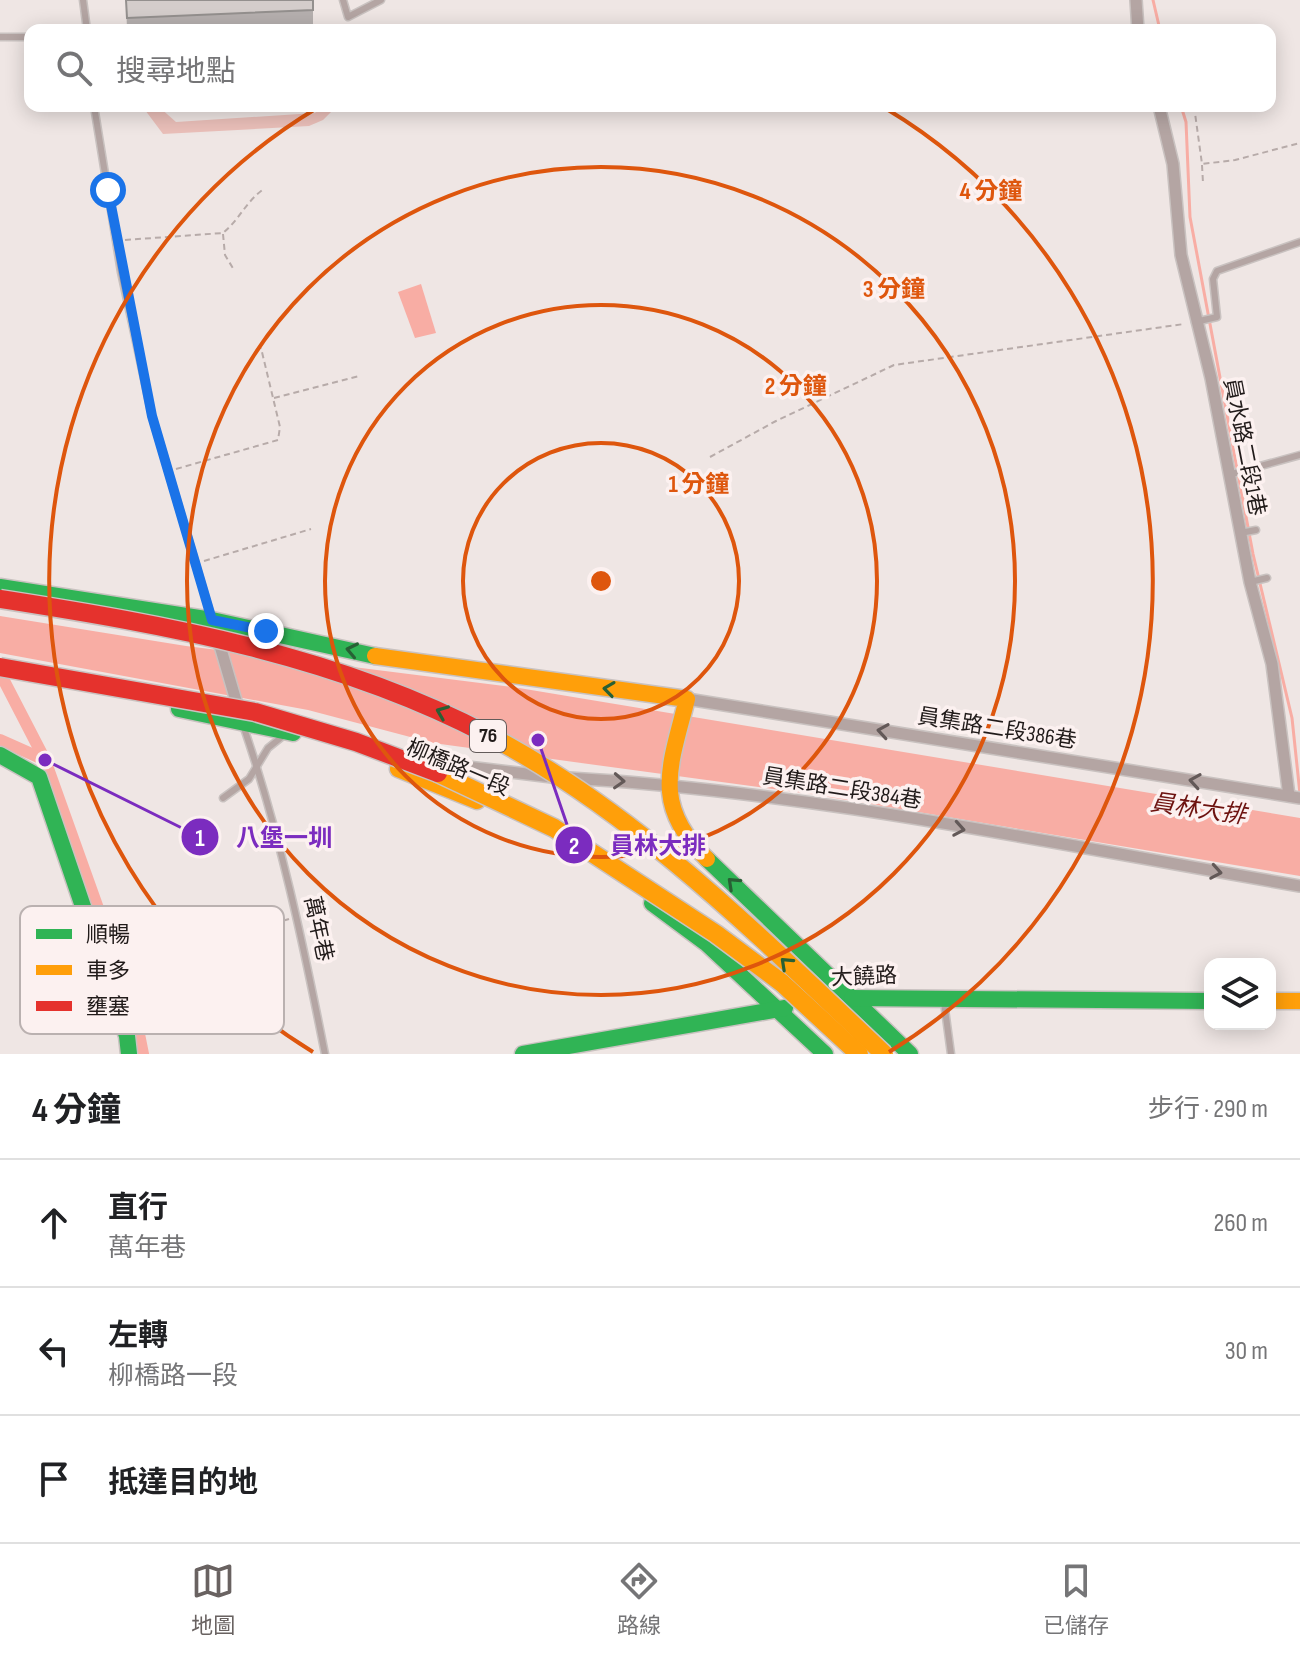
<!DOCTYPE html>
<html lang="zh-TW">
<head>
<meta charset="utf-8">
<style>
  :root { --surface:#fff; --page:#f6f6f6; --text:#202124; --muted:#757577; --line:#e0e0e0; --accent:#696261 }
  body { margin:0; font-family:"Sofia Sans Condensed","Noto Sans TC",sans-serif; background:var(--page); color:var(--text) }
  .controls { position:absolute; right:24px; bottom:24px; display:grid; overflow:hidden; border-radius:16px; box-shadow:0 4px 20px #0003 }
  .controls button { width:72px; height:72px; display:grid; place-items:center; padding:0; border:0; border-bottom:2px solid var(--line); background:var(--surface); color:var(--text); font:40px sans-serif }
  .stop { position:absolute; width:24px; height:24px; margin:-18px; border:6px solid #1a73e8; border-radius:50%; background:#fff }
  .stop.end { background:#1a73e8; border-color:#fff; box-shadow:0 2px 8px #0008 }
  .list { margin:0; padding:0; list-style:none }
  h2 { display:flex; justify-content:space-between; align-items:center; height:104px; margin:0; padding:0 32px; font-size:34px }
  h2 small { font-size:26px; font-weight:400; color:var(--muted) }
  .list li { display:grid; grid-template-columns:52px 1fr auto; gap:24px; align-items:center; box-sizing:border-box; height:128px; padding:0 32px; border-top:2px solid var(--line) }
  .list b { display:block; font-size:30px; white-space:nowrap }
  .list p { margin:0; font-size:26px; white-space:nowrap; color:var(--muted) }
  .list em { font-size:26px; font-style:normal; color:var(--muted) }
  .icon { flex:none; width:44px; height:44px; fill:none; stroke:currentColor; stroke-width:2; stroke-linecap:round; stroke-linejoin:round }
  .map { position:relative; flex:none; width:1300px; height:1054px; overflow:hidden }
  .search { position:absolute; background:var(--surface); box-shadow:0 4px 20px #0003; left:24px; right:24px; top:24px; height:88px; display:flex; align-items:center; gap:20px; box-sizing:border-box; padding:0 28px; border-radius:16px; color:var(--muted); font-size:30px }
  .sheet { height:488px; background:var(--surface) }
  nav { display:flex; justify-content:space-around; align-items:center; box-sizing:border-box; height:112px; border-top:2px solid var(--line); background:var(--surface); font-size:22px; color:var(--muted) }
  nav a { display:grid; justify-items:center; gap:4px }
  nav .on { color:var(--accent) }
  .map>svg:first-child { display:block }
  .green { fill:#eabfb9 }
  .water { fill:#f8ada4 }
  .lines { fill:none; stroke-linecap:round; stroke-linejoin:round }
  .stream { stroke:#f8ada4; stroke-width:3 }
  .canal { stroke:#f8ada4; stroke-width:12 }
  .lane-casing { stroke:#c9c2c0; stroke-width:9 }
  .street-casing { stroke:#c9c2c0; stroke-width:14 }
  .fast-casing { stroke:#c9c2c0; stroke-width:19 }
  .slow-casing { stroke:#c9c2c0; stroke-width:19 }
  .path { stroke:#b7aba9; stroke-width:2; stroke-dasharray:6 4; stroke-linecap:butt }
  .lane { stroke:#b4a5a3; stroke-width:6 }
  .street { stroke:#b4a5a3; stroke-width:11 }
  .fast { stroke:#30b455; stroke-width:16 }
  .slow { stroke:#ff9f0a; stroke-width:16 }
  .slow-bridge-casing { stroke:#c9c2c0; stroke-width:21; stroke-linecap:butt }
  .jam-bridge-casing { stroke:#c9c2c0; stroke-width:21; stroke-linecap:butt }
  .slow-bridge { stroke:#ff9f0a; stroke-width:18 }
  .jam-bridge { stroke:#e5322d; stroke-width:18 }
  .wall { fill:#b6b0af }
  .building { fill:#d4cdcb; stroke:#94908e; stroke-width:2 }
  .oneway { stroke:#286035 }
  .oneway2 { stroke:#635958 }
  .route { stroke:#1a73e8; stroke-width:10 }
  .ring { fill:none; stroke:#de560d; stroke-width:4 }
  .labels { text-anchor:middle; dominant-baseline:central; stroke-width:7; stroke-linejoin:round; paint-order:stroke }
  .shield { fill:#fcf1f0; stroke:#635b5a; stroke-width:2 }
  .shield-label { font-size:20px; font-weight:bold; fill:#211b1a }
  .street-label { font-size:22px; fill:#211b1a; stroke:#fcf1f0 }
  .water-label { font-size:24px; font-style:italic; fill:#6d120f; stroke:#fcf1f0 }
  .key { fill:#fcf1f0; stroke:#bab1b0; stroke-width:2 }
  .key-label { font-size:22px; fill:#211b1a }
  .centre { fill:#de560d; stroke:#fcf1f0; stroke-width:4 }
  .ring-label { font-size:24px; text-anchor:middle; font-weight:bold; fill:#de560d; stroke:#fcf1f0; stroke-width:7; stroke-linejoin:round; paint-order:stroke }
  .leader { fill:none; stroke:#7b2cbf; stroke-width:3 }
  .callout-dot { fill:#7b2cbf; stroke:#fcf1f0; stroke-width:3 }
  .mark-label { font-size:24px; text-anchor:middle; font-weight:bold; fill:#fff }
  .callout-label { font-size:24px; text-anchor:middle; font-weight:bold; fill:#7b2cbf; stroke:#fcf1f0; stroke-width:7; stroke-linejoin:round; paint-order:stroke }
</style>
</head>
<body>
<div class="map">
<svg width="1300" height="1054" viewBox="0 0 1300 1054">
  <rect width="100%" height="100%" fill="#efe6e4"/>
  <path class="green" d="M142,106H158L176,122L315,113L321,106H337L323,120L309,126L163,134Z"/>
  <g class="water">
    <path d="M421,284L436,333L415,338L398,292Z"/>
    <path d="M0,616L186,646L519,688L1288,816L1300,818V876L811,794L433,743L308,710L0,653Z"/>
  </g>
  <g class="lines">
    <g class="stream">
      <path d="M1153,0L1160,30"/>
      <path d="M1181,106L1186,122L1190,217L1253,554L1292,718L1300,794"/>
    </g>
    <g class="canal">
      <path d="M0,673L45,760"/>
      <path d="M0,740L45,760L134,1009L143,1054"/>
    </g>
    <defs>
      <g id="lane">
        <path d="M83,0L87,30"/>
        <path d="M343,0L348,17L381,0"/>
        <path d="M0,37H30"/>
        <path d="M94,106L121,272L152,416L211,616"/>
        <path d="M1195,322L1217,317L1213,279L1217,271L1300,242"/>
        <path d="M1228,475L1300,455"/>
        <path d="M1240,533L1256,530"/>
        <path d="M1250,582L1267,578"/>
        <path d="M243,725C280,833 303,943 325,1054"/>
        <path d="M223,798L249,779L268,748L283,736"/>
        <path d="M944,1002L951,1054"/>
      </g>
      <g id="street">
        <path d="M1136,0L1138,30"/>
        <path d="M1159,106L1173,164L1181,255L1211,378L1250,582L1272,664L1289,796"/>
        <path d="M218,639L239,711"/>
        <path d="M687,699L1300,798"/>
        <path d="M434,763L552,777"/>
        <path d="M569,778C814,792 1059,845 1300,886"/>
      </g>
      <g id="fast">
        <path d="M0,587L212,620L375,656"/>
        <path d="M179,709L293,733"/>
        <path d="M0,755L39,777L127,1036L129,1054"/>
        <path d="M707,859L910,1054"/>
        <path d="M652,903L706,943L825,1054"/>
        <path d="M852,998L1210,1001"/>
        <path d="M523,1054L785,1008"/>
      </g>
      <g id="slow">
        <path d="M375,656L687,699C670,766 651,805 707,859"/>
        <path d="M398,769L477,801"/>
        <path d="M1270,1001H1300"/>
      </g>
    </defs>
    <use href="#lane" class="lane-casing"/>
    <use href="#street" class="street-casing"/>
    <use href="#fast" class="fast-casing"/>
    <use href="#slow" class="slow-casing"/>
    <g class="path">
      <path d="M1194,106L1202,164L1235,160L1300,143"/>
      <path d="M1202,165L1203,183"/>
      <path d="M223,234L225,255L234,270"/>
      <path d="M125,240L223,233C240,219 246,201 265,188"/>
      <path d="M274,398L359,376"/>
      <path d="M710,457L776,421L894,365L1184,324"/>
      <path d="M176,469L278,440L280,427L261,348"/>
      <path d="M204,561L311,529"/>
      <path d="M256,929L289,919"/>
    </g>
    <use href="#lane" class="lane"/>
    <use href="#street" class="street"/>
    <use href="#fast" class="fast"/>
    <use href="#slow" class="slow"/>
    <defs>
      <g id="slow-bridge">
        <path d="M488,735C639,814 761,938 884,1054"/>
        <path d="M438,773L554,828L716,934L782,983L859,1054"/>
      </g>
      <g id="jam-bridge">
        <path d="M0,599C167,625 336,655 488,735"/>
        <path d="M0,667L255,712L356,742L438,773"/>
      </g>
    </defs>
    <use href="#slow-bridge" class="slow-bridge-casing"/>
    <use href="#jam-bridge" class="jam-bridge-casing"/>
    <use href="#slow-bridge" class="slow-bridge"/>
    <use href="#jam-bridge" class="jam-bridge"/>
  </g>
  <path class="wall" d="M126,0H313V27L236,30H127Z"/>
  <path class="building" d="M126,0H313V10L127,18Z"/>
  <defs><path id="oneway-chevron" d="M-2-3.5L2.5 0L-2 3.5" fill="none" stroke-width="1.6" stroke-linecap="round" stroke-linejoin="round" transform="scale(2)"/></defs>
  <g class="oneway">
    <use href="#oneway-chevron" transform="translate(352 650) rotate(-168)"/>
    <use href="#oneway-chevron" transform="translate(609 689) rotate(-172)"/>
    <use href="#oneway-chevron" transform="translate(442 712) rotate(-158)"/>
    <use href="#oneway-chevron" transform="translate(733 883) rotate(-137)"/>
    <use href="#oneway-chevron" transform="translate(786 963) rotate(-137)"/>
  </g>
  <g class="oneway2">
    <use href="#oneway-chevron" transform="translate(883 731) rotate(-171)"/>
    <use href="#oneway-chevron" transform="translate(619 781) rotate(3)"/>
    <use href="#oneway-chevron" transform="translate(1195 781) rotate(-171)"/>
    <use href="#oneway-chevron" transform="translate(959 829) rotate(10)"/>
    <use href="#oneway-chevron" transform="translate(1216 872) rotate(10)"/>
  </g>
  <g class="lines">
    <path class="route" d="M108,190L152,416L212,620L266,631"/>
  </g>
  <g class="ring">
    <circle cx="601" cy="581" r="138"/>
    <circle cx="601" cy="581" r="276"/>
    <circle cx="601" cy="581" r="414"/>
    <path d="M313 1052A552 552 0 0 1 317 108M572 30A552 552 0 0 1 630 30M885 108A552 552 0 0 1 889 1052"/>
  </g>
  <g class="labels">
    <rect class="shield" x="470" y="720" width="36" height="32" rx="6"/>
    <g class="shield-label">
      <text x="488" y="736">76</text>
    </g>
    <g class="street-label">
      <text transform="translate(1244 447) rotate(79)">員水路二段1巷</text>
      <text transform="translate(997 729) rotate(9)">員集路二段386巷</text>
      <text transform="translate(458 768) rotate(23)">柳橋路一段</text>
      <text transform="translate(842 789) rotate(9)">員集路二段384巷</text>
      <text transform="translate(318 929) rotate(78)">萬年巷</text>
      <text transform="translate(864 977) rotate(-2)">大饒路</text>
    </g>
    <g class="water-label">
      <text transform="translate(1198 809) rotate(8)">員林大排</text>
    </g>
  </g>
  <rect x="20" y="906" width="264" height="128" rx="12" class="key"/>
  <rect x="36" y="929" width="36" height="10" fill="#30b455"/>
  <rect x="36" y="965" width="36" height="10" fill="#ff9f0a"/>
  <rect x="36" y="1001" width="36" height="10" fill="#e5322d"/>
  <g class="key-label">
    <text x="86" y="942">順暢</text>
    <text x="86" y="978">車多</text>
    <text x="86" y="1014">壅塞</text>
  </g>
  <circle cx="601" cy="581" r="12" class="centre"/>
  <g class="ring-label">
    <text x="991" y="199">4 分鐘</text>
    <text x="894" y="297">3 分鐘</text>
    <text x="796" y="394">2 分鐘</text>
    <text x="699" y="492">1 分鐘</text>
  </g>
  <path class="leader" d="M45 760L200 837M538 740L574 845"/>
  <g class="callout-dot">
    <circle cx="45" cy="760" r="8"/>
    <circle cx="538" cy="740" r="8"/>
    <circle cx="200" cy="837" r="20"/>
    <circle cx="574" cy="845" r="20"/>
  </g>
  <g class="mark-label">
    <text x="200" y="846">1</text>
    <text x="574" y="854">2</text>
  </g>
  <g class="callout-label">
    <text x="284" y="846">八堡一圳</text>
    <text x="658" y="854">員林大排</text>
  </g>
</svg>
<div class="controls">
<button><svg class="icon" aria-label="layers" viewBox="0 0 24 24"><path d="M12 4l9 5-9 5-9-5zM3 14l9 5 9-5"/></svg></button>
</div>
<div class="stop" style="left:108px;top:190px"></div>
<div class="stop end" style="left:266px;top:631px"></div>
<div class="search"><svg class="icon" aria-label="search" viewBox="0 0 24 24"><circle cx="10" cy="10" r="6"/><path d="M15 15l6 6"/></svg>搜尋地點</div>
</div>
<section class="sheet">
<h2>4 分鐘<small>步行 · 290 m</small></h2>
<ul class="list">
<li><svg class="icon" aria-label="ahead" viewBox="0 0 24 24"><path d="M12 20V5M6 11l6-6 6 6"/></svg><div><b>直行</b><p>萬年巷</p></div><em>260 m</em></li>
<li><svg class="icon" aria-label="left" viewBox="0 0 24 24"><path d="M17 20v-9H6M10 6l-5 5 5 5"/></svg><div><b>左轉</b><p>柳橋路一段</p></div><em>30 m</em></li>
<li><svg class="icon" aria-label="arrive" viewBox="0 0 24 24"><path d="M6 21V4h12l-3 4 3 4H6"/></svg><div><b>抵達目的地</b></div></li>
</ul>
</section>
<nav>
<a class="on"><svg class="icon" aria-label="map" viewBox="0 0 24 24"><path d="M3 6l6-2 6 2 6-2v14l-6 2-6-2-6 2zM9 4v14M15 6v14"/></svg>地圖</a>
<a><svg class="icon" aria-label="directions" viewBox="0 0 24 24"><path d="M12 3l9 9-9 9-9-9zM9 14v-3h6M13 9l2 2-2 2"/></svg>路線</a>
<a><svg class="icon" aria-label="saved" viewBox="0 0 24 24"><path d="M7 4h10v16l-5-4-5 4z"/></svg>已儲存</a>
</nav>
</body>
</html>
